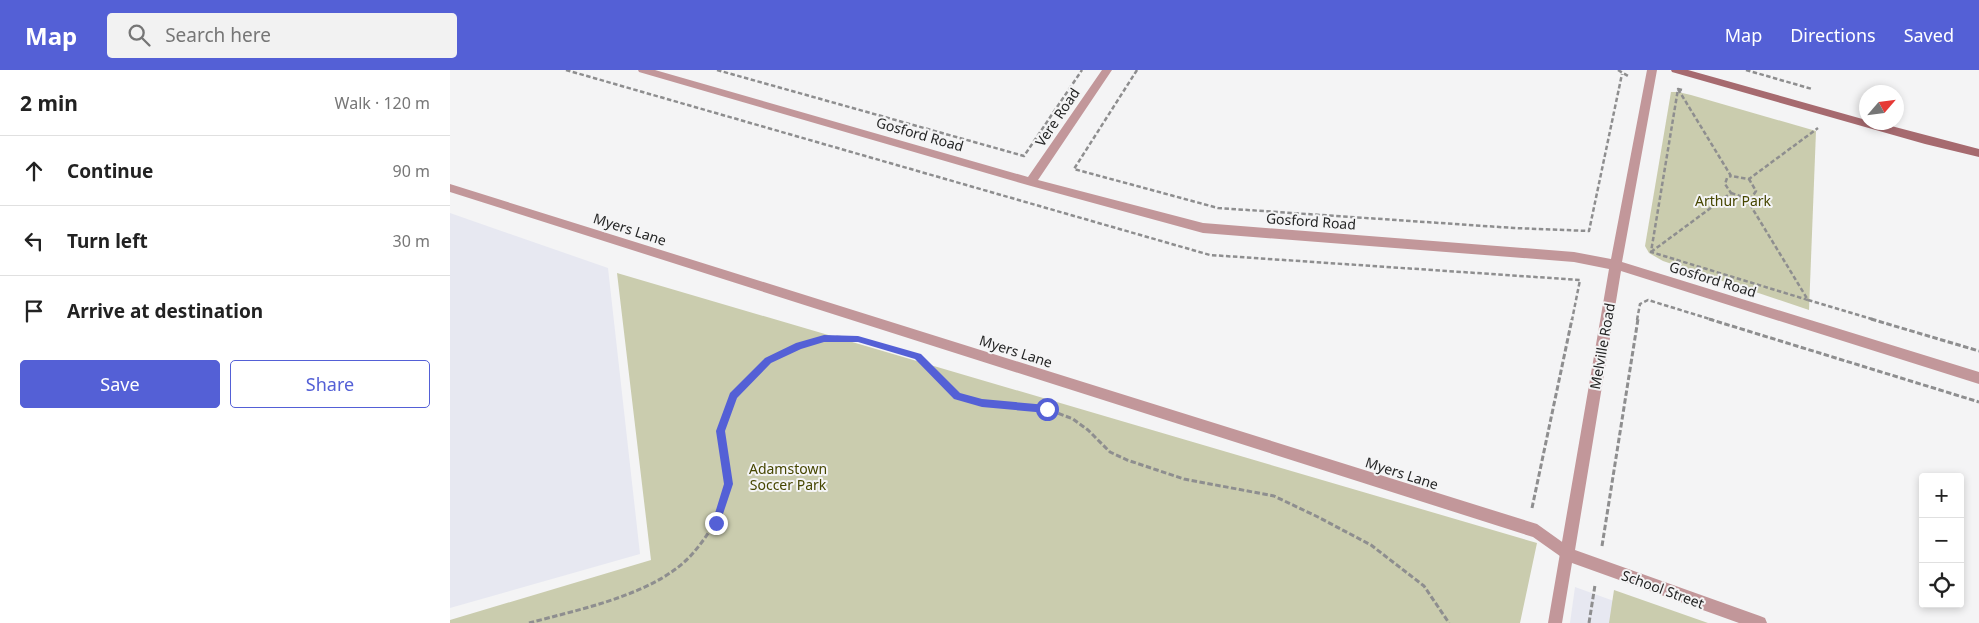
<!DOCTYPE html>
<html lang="en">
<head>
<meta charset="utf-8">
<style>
  :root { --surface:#fff; --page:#f2f2f2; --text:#222; --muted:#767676; --line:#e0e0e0; --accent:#5460d6 }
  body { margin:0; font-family:"Noto Sans",sans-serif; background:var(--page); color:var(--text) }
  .controls { position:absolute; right:15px; bottom:15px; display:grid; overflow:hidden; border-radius:5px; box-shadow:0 2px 8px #0003 }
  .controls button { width:45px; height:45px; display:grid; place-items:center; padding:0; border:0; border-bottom:1px solid var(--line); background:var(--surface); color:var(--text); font:25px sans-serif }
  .compass { position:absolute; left:1409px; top:15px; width:45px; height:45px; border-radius:50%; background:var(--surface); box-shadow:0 2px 8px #0003; rotate:62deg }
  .stop { position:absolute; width:15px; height:15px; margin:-11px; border:4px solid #5460d6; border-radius:50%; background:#fff }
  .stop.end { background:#5460d6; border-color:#fff; box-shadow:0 1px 5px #0008 }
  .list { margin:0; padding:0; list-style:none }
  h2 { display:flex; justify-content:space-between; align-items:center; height:65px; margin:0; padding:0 20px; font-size:21px }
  h2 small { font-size:16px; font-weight:400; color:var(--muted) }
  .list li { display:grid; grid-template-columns:32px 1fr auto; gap:15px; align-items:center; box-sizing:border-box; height:70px; padding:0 20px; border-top:1px solid var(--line) }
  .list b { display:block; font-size:19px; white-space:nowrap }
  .list em { font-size:16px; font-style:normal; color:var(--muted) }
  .actions { display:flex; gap:10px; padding:15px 20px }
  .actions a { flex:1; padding:11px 0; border:1px solid var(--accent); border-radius:5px; text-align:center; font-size:18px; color:var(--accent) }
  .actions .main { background:var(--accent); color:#fff }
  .icon { flex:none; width:28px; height:28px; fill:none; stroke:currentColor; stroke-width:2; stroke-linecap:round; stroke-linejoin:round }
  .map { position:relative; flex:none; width:1529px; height:553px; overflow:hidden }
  header { display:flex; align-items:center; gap:30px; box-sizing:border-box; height:70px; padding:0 25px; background:var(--accent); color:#fff }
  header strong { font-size:24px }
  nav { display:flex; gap:28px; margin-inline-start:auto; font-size:18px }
  .search { width:350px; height:45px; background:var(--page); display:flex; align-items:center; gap:12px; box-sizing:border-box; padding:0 18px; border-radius:5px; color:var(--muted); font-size:19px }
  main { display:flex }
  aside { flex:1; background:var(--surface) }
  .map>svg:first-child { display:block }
  .built { fill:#e7e8f1 }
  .green { fill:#caccae }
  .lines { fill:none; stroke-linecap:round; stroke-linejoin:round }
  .path-far1 { stroke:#8e8e8f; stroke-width:2.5; stroke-dasharray:4.5 2.5; stroke-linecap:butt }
  .path { stroke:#8e8e8f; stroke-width:3; stroke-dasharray:5.5 2.5; stroke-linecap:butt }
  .service { fill:#c2979a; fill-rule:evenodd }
  .minor { fill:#c2979a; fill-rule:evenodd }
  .secondary { fill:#a66a6f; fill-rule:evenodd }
  .route { fill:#5460d6 }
  .labels { text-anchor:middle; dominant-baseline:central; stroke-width:4; stroke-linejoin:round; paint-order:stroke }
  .street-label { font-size:14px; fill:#242525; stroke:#f4f4f5 }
  .park-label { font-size:14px; fill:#464600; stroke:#f4f4f5 }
</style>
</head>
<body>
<header>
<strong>Map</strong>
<div class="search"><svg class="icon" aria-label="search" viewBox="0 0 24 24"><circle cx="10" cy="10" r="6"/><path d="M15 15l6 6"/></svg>Search here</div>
<nav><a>Map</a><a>Directions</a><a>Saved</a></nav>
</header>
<main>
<aside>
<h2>2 min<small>Walk · 120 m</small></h2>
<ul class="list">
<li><svg class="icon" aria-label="ahead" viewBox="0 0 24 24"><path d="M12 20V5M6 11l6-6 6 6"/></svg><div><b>Continue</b></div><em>90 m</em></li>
<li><svg class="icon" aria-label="left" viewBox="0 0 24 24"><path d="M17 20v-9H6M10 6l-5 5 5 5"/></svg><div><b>Turn left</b></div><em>30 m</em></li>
<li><svg class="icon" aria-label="arrive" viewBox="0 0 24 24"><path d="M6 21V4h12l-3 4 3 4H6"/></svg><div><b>Arrive at destination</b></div></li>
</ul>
<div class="actions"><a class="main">Save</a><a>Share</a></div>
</aside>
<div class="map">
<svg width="1529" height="553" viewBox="0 0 1529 553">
  <rect width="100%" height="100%" fill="#f4f4f5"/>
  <g class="built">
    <path d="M0,143L158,198L190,484L0,538Z"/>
    <path d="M1125,517L1225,553H1120Z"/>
  </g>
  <g class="green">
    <path d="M1221,22H1228L1241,25L1366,61L1359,240L1213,191L1199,183L1195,176Z"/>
    <path d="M167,203L1087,473L1070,553H0V550L201,490Z"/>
    <path d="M1164,520L1258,553H1159Z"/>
  </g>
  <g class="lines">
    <g class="path-far1">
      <path d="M116,0L760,185L1130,210L1122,250"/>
      <path d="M267,0L574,86L632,0"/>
      <path d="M687,0L624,99L768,138L1064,158L1139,161L1172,4"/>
      <path d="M1168,0L1178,6"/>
      <path d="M1296,0L1362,19"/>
      <path d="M1228,19L1281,106L1299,109L1368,58"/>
      <path d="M1232,20L1228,19L1201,182L1358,230L1296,128L1302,127L1306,121L1299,109"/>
      <path d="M1281,123L1296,128"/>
      <path d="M1201,182L1281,123L1275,114L1277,108L1281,106"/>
      <path d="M1358,230L1425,250"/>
      <path d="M1187,250L1190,234L1198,230L1263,250"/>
    </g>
    <g class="path">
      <path d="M1259,249L1529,332"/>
      <path d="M1421,249L1529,281"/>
      <path d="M467,286L507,326L532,333L597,339L623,349L638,360L660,382L677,390L734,409L824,426L868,447L921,475L974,516L999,553"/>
      <path d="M1082,438L1122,249"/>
      <path d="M1152,476L1188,249"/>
      <path d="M79,553C130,539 209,524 244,482C265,457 280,430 275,397C274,386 268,370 271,359C273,349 278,332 284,324C306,296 337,276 372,269C389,265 409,269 425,273"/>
      <path d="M1139,553L1145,515"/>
    </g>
    <path class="service" d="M0,114L1087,454L1122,479L1124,484L1122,489L1117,491L1083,467L0,122Z"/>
    <path class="minor" d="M188,0H205L578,107L652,0H662L588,110L753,153L1124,182L1161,189L1197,0H1207L1172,192L1529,302V314L1171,201L1125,480L1310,546L1315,548L1317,553H1289L1122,493L1112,553H1098L1159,199L1124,192L753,163L581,116L189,2Z"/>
    <path class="secondary" d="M1221,0H1238L1416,50V52H1426L1529,79V87L1475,74L1222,2Z"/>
  </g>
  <path class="route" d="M374,265L408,266L471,284L510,323L532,329L597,335L601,339L597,343L532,337L504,329L465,289L408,272H374L351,279L321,293L287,328L275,361L283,414L269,456H263L262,453L274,414L266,361L280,323L315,288L346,273Z"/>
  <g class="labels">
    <g class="street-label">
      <text transform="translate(607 47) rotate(-56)">Vere Road</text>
      <text transform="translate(470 64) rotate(16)">Gosford Road</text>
      <text transform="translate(861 151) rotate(4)">Gosford Road</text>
      <text transform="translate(180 159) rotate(18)">Myers Lane</text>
      <text transform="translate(1263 209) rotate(17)">Gosford Road</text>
      <text transform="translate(1152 276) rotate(-80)">Melville Road</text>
      <text transform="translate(566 281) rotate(18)">Myers Lane</text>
      <text transform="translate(952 403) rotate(18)">Myers Lane</text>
      <text transform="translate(1213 519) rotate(20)">School Street</text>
    </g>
    <g class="park-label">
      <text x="1283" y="130">Arthur Park</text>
      <text x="338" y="398">Adamstown<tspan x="338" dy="16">Soccer Park</tspan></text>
    </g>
  </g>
</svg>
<div class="controls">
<button>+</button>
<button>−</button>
<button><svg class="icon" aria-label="locate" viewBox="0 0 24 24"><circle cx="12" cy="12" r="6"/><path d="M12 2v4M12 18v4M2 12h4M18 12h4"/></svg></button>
</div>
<svg class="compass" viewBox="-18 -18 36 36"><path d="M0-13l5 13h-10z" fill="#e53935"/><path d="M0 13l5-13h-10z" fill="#767676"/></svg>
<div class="stop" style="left:597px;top:339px"></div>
<div class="stop end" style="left:266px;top:453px"></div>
</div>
</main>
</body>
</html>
